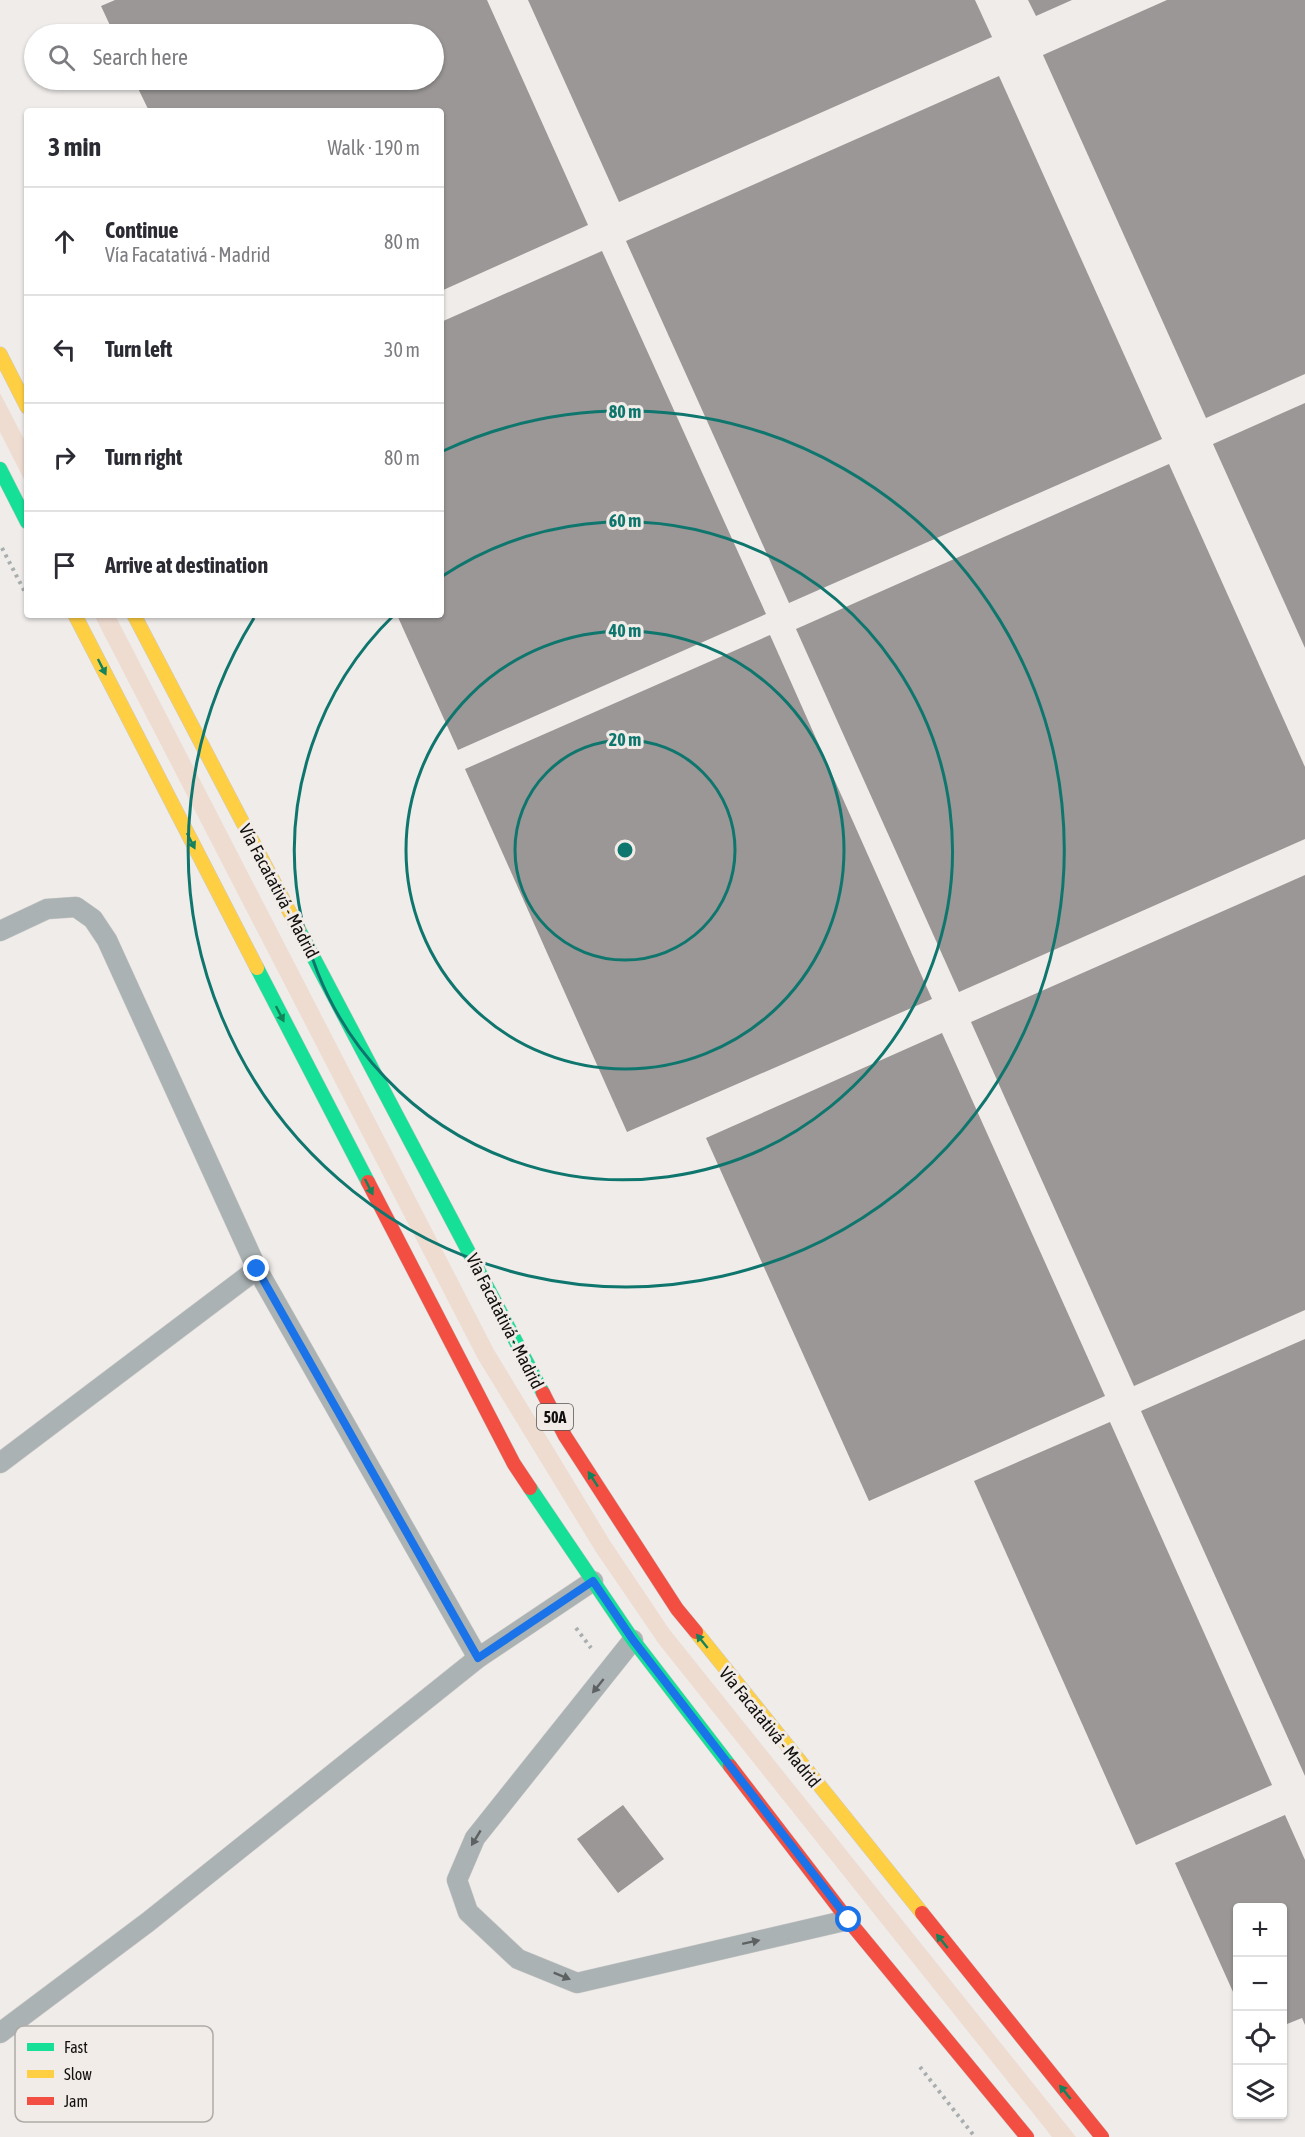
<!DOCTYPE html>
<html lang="en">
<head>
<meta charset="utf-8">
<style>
  :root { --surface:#fff; --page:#f7f7f7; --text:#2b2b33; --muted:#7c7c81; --line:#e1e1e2 }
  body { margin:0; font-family:"Asap Condensed",sans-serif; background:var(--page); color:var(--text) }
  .controls { position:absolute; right:18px; bottom:18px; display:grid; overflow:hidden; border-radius:6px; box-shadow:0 2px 4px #0004 }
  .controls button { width:54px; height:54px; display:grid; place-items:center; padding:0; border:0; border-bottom:2px solid var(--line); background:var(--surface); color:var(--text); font:30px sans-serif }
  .stop { position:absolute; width:18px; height:18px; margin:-14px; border:4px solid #1a73e8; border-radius:50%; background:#fff }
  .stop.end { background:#1a73e8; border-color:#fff; box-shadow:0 2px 6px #0008 }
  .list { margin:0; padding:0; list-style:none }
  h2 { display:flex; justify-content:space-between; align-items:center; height:78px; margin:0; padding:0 24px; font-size:26px }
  h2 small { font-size:20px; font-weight:400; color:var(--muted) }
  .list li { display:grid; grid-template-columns:39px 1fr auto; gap:18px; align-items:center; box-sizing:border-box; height:108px; padding:0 24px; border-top:2px solid var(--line) }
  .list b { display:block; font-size:22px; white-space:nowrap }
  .list p { margin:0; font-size:20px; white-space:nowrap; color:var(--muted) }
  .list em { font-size:20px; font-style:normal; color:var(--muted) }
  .icon { flex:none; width:33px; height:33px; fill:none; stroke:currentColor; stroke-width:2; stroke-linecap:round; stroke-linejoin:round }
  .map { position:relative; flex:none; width:1305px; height:2137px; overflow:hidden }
  .search { position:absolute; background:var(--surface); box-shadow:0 2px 4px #0004; left:24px; top:24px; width:420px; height:66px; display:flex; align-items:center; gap:15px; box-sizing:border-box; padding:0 21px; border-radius:33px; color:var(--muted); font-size:22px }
  .panel { position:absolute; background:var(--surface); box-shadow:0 2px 4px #0004; left:24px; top:108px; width:420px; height:510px; border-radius:6px }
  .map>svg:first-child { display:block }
  .green { fill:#eedcd1 }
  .building { fill:#9a9796 }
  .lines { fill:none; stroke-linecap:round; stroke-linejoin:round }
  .lane-casing { stroke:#cbc9c8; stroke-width:21 }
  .fast-casing { stroke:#cbc9c8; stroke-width:15 }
  .slow-casing { stroke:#cbc9c8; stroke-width:15 }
  .jam-casing { stroke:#cbc9c8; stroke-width:15 }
  .path { stroke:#a8aeae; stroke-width:4; stroke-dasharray:3 4.5; stroke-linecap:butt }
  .lane { stroke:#aab2b3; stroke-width:20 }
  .fast { stroke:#16e098; stroke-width:14 }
  .slow { stroke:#ffcf43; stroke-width:14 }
  .jam { stroke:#f24e42; stroke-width:14 }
  .oneway { fill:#14825a }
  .oneway2 { fill:#5e6161 }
  .route { stroke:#1a73e8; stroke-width:8 }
  .ring { fill:none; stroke:#0f766e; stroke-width:3 }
  .labels { text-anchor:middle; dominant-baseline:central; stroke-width:6; stroke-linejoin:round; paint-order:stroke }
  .shield { fill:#f1ece8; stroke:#555250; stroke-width:1.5 }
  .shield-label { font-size:16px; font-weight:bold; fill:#12100f }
  .street-label { font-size:18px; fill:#12100f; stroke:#f1ece8 }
  .key { fill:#f1ece8; stroke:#aeaaa7; stroke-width:1.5 }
  .key-label { font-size:16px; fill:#12100f }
  .centre { fill:#0f766e; stroke:#f1ece8; stroke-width:3 }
  .ring-label { font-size:18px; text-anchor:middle; font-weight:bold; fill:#0f766e; stroke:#f1ece8; stroke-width:6; stroke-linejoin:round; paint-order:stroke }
</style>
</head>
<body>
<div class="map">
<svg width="1305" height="2137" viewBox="0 0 1305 2137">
  <rect width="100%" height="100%" fill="#efecea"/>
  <g class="green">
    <path d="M0,393L27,445V485L0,432Z"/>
    <path d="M94,615H115L494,1350L610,1541L669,1629L1076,2137H1052L659,1644L596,1552L478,1359Z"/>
  </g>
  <g class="building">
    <path d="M115,0H487L588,225L441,291V111H149L134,80H434V34H114L101,6Z"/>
    <path d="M528,0H975L992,37L619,202Z"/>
    <path d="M1028,0H1072L1036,16Z"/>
    <path d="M1167,0H1305V374L1206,418L1043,55Z"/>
    <path d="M999,76L1162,439L789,603L626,241Z"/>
    <path d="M602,251L766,614L458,750L397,615H441V322Z"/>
    <path d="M1305,403V648L1213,444Z"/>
    <path d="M1169,464L1305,767V839L959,992L796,629Z"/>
    <path d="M770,635L932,999L627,1132L465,769Z"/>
    <path d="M1305,875V1310L1134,1386L971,1022Z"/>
    <path d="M942,1033L1105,1396L869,1501L706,1138Z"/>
    <path d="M1305,1339V1776L1141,1411Z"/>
    <path d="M1110,1422L1272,1785L1136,1845L974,1481Z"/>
    <path d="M623,1805L664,1859L618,1893L577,1839Z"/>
    <path d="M1285,1815L1305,1860V2025L1302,2018L1282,2026V1908H1238V2003L1175,1863Z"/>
  </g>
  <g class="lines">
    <defs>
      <g id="lane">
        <path d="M0,931L47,909L76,907L93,919L107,940L257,1269L478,1658"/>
        <path d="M0,1463L257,1269"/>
        <path d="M633,1640L475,1838L457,1880L468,1912L518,1959L577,1983L848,1920"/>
        <path d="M0,2033L148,1922L478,1658L593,1581"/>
      </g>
      <g id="fast">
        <path d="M0,469L27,522"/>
        <path d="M299,930L543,1393"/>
        <path d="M257,968L368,1182"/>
        <path d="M530,1488L633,1640L730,1766"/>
      </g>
      <g id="slow">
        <path d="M0,354L27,407"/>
        <path d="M75,615L257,968"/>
        <path d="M134,615L299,930"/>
        <path d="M696,1632L922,1913"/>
      </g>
      <g id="jam">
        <path d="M368,1182L514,1464L530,1488"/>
        <path d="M543,1393L565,1436L677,1609L696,1632"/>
        <path d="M730,1766L848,1920L1027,2137"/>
        <path d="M922,1913L1102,2137"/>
      </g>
    </defs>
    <use href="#lane" class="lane-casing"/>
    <use href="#fast" class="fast-casing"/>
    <use href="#slow" class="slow-casing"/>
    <use href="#jam" class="jam-casing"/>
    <g class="path">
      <path d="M2,548L27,596"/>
      <path d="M576,1628L591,1648"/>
      <path d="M920,2067L975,2137"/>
    </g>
    <use href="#lane" class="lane"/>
    <use href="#fast" class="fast"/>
    <use href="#slow" class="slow"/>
    <use href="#jam" class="jam"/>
  </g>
  <defs><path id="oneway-solid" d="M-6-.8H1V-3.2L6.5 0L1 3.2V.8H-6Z" transform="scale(1.5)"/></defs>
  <g class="oneway">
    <use href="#oneway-solid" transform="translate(102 667) rotate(63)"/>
    <use href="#oneway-solid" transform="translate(191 841) rotate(63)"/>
    <use href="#oneway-solid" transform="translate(280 1014) rotate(63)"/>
    <use href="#oneway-solid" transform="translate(369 1187) rotate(63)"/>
    <use href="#oneway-solid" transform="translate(593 1479) rotate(-123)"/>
    <use href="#oneway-solid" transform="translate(702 1641) rotate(-129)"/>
    <use href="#oneway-solid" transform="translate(942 1941) rotate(-129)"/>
    <use href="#oneway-solid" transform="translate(1065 2092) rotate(-129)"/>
  </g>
  <g class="oneway2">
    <use href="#oneway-solid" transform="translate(598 1686) rotate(129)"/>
    <use href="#oneway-solid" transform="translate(476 1838) rotate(121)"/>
    <use href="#oneway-solid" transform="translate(751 1942) rotate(-12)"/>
    <use href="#oneway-solid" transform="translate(562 1976) rotate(22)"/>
  </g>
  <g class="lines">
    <path class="route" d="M257,1269L478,1658L593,1581L633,1640L849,1920"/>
  </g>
  <g class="ring">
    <circle cx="625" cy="850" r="110"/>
    <circle cx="625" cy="850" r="219"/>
    <path d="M441 577A329 329 0 1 1 394 615"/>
    <path d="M443 451A438 438 0 1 1 254 618"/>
  </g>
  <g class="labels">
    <rect class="shield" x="537" y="1404" width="36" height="26" rx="4.5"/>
    <g class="shield-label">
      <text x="555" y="1417">50A</text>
    </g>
    <g class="street-label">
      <text transform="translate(279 891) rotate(62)">Vía Facatativá - Madrid</text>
      <text transform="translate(505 1321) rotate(63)">Vía Facatativá - Madrid</text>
      <text transform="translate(770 1727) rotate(51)">Vía Facatativá - Madrid</text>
    </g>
  </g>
  <rect x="15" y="2026" width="198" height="96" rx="9" class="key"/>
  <rect x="27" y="2043" width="27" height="8" fill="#16e098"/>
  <rect x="27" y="2070" width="27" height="8" fill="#ffcf43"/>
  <rect x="27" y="2097" width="27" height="8" fill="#f24e42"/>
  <g class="key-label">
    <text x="64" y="2053">Fast</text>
    <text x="64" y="2080">Slow</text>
    <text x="64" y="2107">Jam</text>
  </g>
  <circle cx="625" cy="850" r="9" class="centre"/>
  <g class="ring-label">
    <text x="625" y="418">80 m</text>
    <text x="625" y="527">60 m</text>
    <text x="625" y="637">40 m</text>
    <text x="625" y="746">20 m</text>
  </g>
</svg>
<div class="controls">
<button>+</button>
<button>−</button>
<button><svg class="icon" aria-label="locate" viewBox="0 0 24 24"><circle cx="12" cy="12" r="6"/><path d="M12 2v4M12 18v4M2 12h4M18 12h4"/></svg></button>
<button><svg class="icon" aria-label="layers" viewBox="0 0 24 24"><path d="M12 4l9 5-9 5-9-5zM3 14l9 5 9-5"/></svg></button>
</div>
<div class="stop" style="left:849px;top:1920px"></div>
<div class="stop end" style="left:257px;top:1269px"></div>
<div class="search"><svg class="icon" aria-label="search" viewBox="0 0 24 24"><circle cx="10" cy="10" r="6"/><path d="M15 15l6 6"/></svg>Search here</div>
<section class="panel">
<h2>3 min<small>Walk · 190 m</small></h2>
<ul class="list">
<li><svg class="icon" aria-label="ahead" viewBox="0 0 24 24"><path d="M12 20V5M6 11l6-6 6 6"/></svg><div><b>Continue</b><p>Vía Facatativá - Madrid</p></div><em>80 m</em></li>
<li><svg class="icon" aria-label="left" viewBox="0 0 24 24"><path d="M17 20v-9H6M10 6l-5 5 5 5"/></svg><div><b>Turn left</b></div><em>30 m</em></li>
<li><svg class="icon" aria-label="right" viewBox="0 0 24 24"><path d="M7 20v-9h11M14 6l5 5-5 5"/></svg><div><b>Turn right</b></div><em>80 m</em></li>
<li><svg class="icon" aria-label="arrive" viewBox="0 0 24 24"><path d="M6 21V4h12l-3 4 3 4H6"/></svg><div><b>Arrive at destination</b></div></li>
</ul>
</section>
</div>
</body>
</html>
